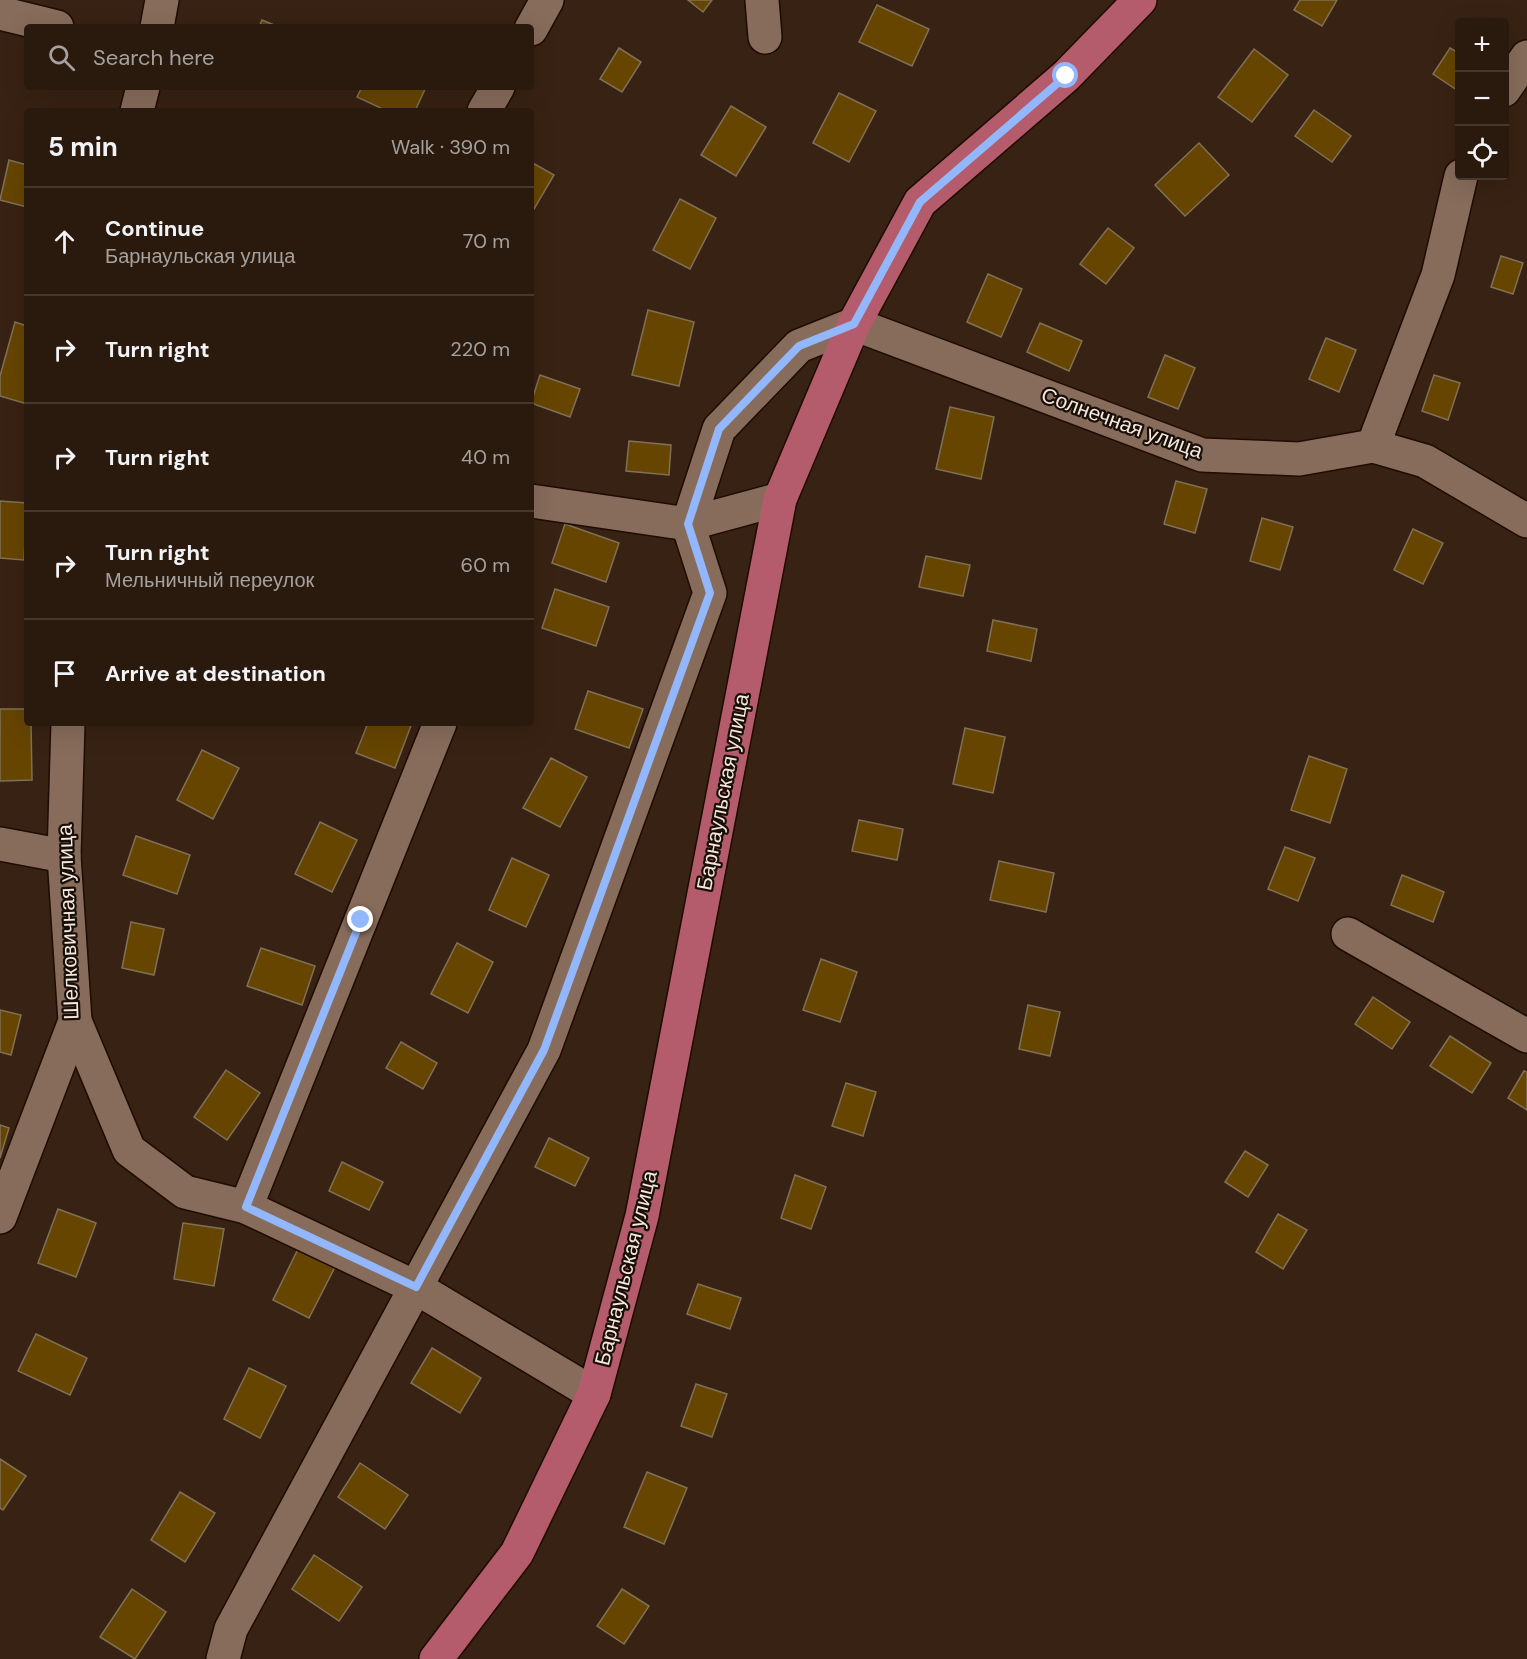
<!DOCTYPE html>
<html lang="en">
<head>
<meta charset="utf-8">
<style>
  :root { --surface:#2a1a0e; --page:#36271c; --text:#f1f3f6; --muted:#a5a19e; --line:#46382e }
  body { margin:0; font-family:"DM Sans",sans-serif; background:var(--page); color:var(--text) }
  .controls { position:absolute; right:18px; top:18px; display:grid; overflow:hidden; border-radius:6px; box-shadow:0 6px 24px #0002 }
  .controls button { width:54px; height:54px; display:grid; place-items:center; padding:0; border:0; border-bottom:2px solid var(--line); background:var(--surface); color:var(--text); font:30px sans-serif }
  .stop { position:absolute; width:18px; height:18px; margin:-14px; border:4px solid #92b7fd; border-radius:50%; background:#fff }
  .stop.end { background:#92b7fd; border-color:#fff; box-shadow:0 2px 6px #0008 }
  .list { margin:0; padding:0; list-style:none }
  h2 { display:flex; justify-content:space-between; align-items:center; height:78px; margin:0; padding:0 24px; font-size:26px }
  h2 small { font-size:20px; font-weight:400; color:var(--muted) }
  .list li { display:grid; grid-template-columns:39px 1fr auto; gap:18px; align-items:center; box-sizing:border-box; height:108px; padding:0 24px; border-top:2px solid var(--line) }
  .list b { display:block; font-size:22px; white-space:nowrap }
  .list p { margin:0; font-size:20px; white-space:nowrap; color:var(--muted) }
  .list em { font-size:20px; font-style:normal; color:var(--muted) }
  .icon { flex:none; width:33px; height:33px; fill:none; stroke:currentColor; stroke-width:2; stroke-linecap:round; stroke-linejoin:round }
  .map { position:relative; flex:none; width:1527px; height:1659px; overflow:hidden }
  .search { position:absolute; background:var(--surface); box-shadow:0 6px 24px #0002; left:24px; top:24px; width:510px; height:66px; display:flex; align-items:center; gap:15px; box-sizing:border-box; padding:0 21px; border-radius:6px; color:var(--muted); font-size:22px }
  .panel { position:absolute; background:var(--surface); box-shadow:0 6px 24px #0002; left:24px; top:108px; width:510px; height:618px; border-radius:6px }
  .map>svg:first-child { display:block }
  .building { fill:#664500; stroke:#807057; stroke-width:1.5 }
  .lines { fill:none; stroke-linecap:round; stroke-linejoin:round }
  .minor-casing { stroke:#1f0b01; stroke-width:36 }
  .primary-casing { stroke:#1f0b01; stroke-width:36 }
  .minor { stroke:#876c5b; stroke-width:33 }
  .primary { stroke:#b45c6b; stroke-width:33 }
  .route { stroke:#92b7fd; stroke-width:8 }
  .labels { text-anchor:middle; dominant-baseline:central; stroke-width:4.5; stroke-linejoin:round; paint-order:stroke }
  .street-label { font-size:21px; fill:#f6e7dd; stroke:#180f08 }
</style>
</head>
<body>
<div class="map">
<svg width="1527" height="1659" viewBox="0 0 1527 1659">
  <rect width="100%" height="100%" fill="#382213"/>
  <g class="building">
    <path d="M688,0H712L703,12Z"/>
    <path d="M1300,0H1337L1322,26L1294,10Z"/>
    <path d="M877,5L929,29L912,66L859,42Z"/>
    <path d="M262,20L279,27H259Z"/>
    <path d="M619,48L641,62L622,92L600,79Z"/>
    <path d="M1450,48L1460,54V92L1433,74Z"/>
    <path d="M1254,49L1288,75L1252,122L1218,97Z"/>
    <path d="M362,87H426L415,111H387L357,97Z"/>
    <path d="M839,93L876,111L849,162L813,143Z"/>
    <path d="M731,106L766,127L736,176L701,155Z"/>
    <path d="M1314,110L1351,136L1332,162L1295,136Z"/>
    <path d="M1199,143L1229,175L1185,216L1155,185Z"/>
    <path d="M9,160L27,165V207L0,200Z"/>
    <path d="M531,162L554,175L531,214Z"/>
    <path d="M680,199L716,218L690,269L653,250Z"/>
    <path d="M1108,228L1134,248L1106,284L1080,264Z"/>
    <path d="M1501,256L1523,263L1513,294L1491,287Z"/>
    <path d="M988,274L1022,289L1001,337L967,322Z"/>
    <path d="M648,310L694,322L679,386L632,375Z"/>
    <path d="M15,322L27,326V404L0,396V376Z"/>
    <path d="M1040,323L1082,341L1069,371L1027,352Z"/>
    <path d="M1326,338L1356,350L1339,392L1309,379Z"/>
    <path d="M1165,355L1195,368L1178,409L1148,397Z"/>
    <path d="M540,375L580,389L570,417L531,403Z"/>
    <path d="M1434,375L1460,383L1448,420L1422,411Z"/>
    <path d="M950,407L994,417L981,479L936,469Z"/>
    <path d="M629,441L671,445L669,475L626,471Z"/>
    <path d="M1176,481L1207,489L1195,533L1164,524Z"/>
    <path d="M0,501L27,503L24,560L0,558Z"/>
    <path d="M1262,518L1293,527L1280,570L1250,561Z"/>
    <path d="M565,524L619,543L606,582L552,563Z"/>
    <path d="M1413,529L1443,543L1423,584L1394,570Z"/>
    <path d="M926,556L970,565L963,596L919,587Z"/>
    <path d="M555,589L609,607L596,646L542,628Z"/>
    <path d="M993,620L1037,629L1031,661L987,651Z"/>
    <path d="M588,691L643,709L629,748L575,729Z"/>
    <path d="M0,709H27V723H31L32,780L0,781Z"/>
    <path d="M368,723H412L395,768L356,753Z"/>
    <path d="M965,728L1005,737L993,793L953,784Z"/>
    <path d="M202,750L239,768L213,819L177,800Z"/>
    <path d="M1309,756L1347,769L1330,823L1291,810Z"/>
    <path d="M551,758L587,777L560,827L523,808Z"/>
    <path d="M859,820L903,829L897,860L852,851Z"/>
    <path d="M320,822L357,840L332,892L295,874Z"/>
    <path d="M136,836L190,855L177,894L123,875Z"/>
    <path d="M1285,847L1315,858L1298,901L1268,889Z"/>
    <path d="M512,858L549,875L526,927L489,910Z"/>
    <path d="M999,861L1054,873L1046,912L990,900Z"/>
    <path d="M1402,875L1444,892L1433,922L1391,905Z"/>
    <path d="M131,922L164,929L154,975L122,968Z"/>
    <path d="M457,943L493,962L468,1013L431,994Z"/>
    <path d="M261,948L315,966L302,1005L247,986Z"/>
    <path d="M821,959L857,972L840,1022L803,1010Z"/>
    <path d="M1373,997L1410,1022L1392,1049L1355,1024Z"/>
    <path d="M1028,1005L1060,1012L1050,1056L1019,1049Z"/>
    <path d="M0,1010L21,1015L11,1055L0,1052Z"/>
    <path d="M1450,1036L1491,1063L1472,1093L1430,1066Z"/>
    <path d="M401,1042L437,1063L423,1089L386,1068Z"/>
    <path d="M226,1070L260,1093L227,1140L194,1117Z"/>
    <path d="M1524,1071L1527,1072V1110L1508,1098Z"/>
    <path d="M846,1083L876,1092L863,1136L832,1126Z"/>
    <path d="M0,1125L9,1128L0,1158Z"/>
    <path d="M549,1138L589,1158L575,1186L535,1167Z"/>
    <path d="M1245,1151L1268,1165L1248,1197L1225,1182Z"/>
    <path d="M342,1162L383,1182L369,1210L329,1191Z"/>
    <path d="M795,1175L826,1187L811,1229L781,1218Z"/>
    <path d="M58,1209L96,1223L76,1277L38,1263Z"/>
    <path d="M1278,1214L1307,1230L1283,1269L1256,1252Z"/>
    <path d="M183,1223L224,1229L214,1286L174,1279Z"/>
    <path d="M298,1249L335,1267L309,1318L273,1300Z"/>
    <path d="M698,1284L741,1298L730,1329L687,1314Z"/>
    <path d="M36,1334L87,1358L70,1395L18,1371Z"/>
    <path d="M432,1348L481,1378L460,1413L411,1383Z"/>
    <path d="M249,1368L286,1386L260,1438L224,1419Z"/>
    <path d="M696,1384L727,1394L712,1437L681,1426Z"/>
    <path d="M0,1459L26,1476L3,1510L0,1508Z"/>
    <path d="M360,1463L408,1495L385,1529L338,1497Z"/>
    <path d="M647,1472L687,1488L664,1544L624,1527Z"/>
    <path d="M180,1492L215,1513L185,1562L151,1540Z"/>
    <path d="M314,1555L362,1587L339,1621L292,1589Z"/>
    <path d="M132,1589L166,1612L135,1659L100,1637Z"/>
    <path d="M622,1589L649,1606L624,1644L597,1626Z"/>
  </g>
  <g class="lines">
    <defs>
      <g id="minor">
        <path d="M762,0L765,37"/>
        <path d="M0,13L57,27"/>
        <path d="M157,27L162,0"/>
        <path d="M531,29L547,0"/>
        <path d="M1504,90L1527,57"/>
        <path d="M137,111L143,87"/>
        <path d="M484,111L498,87"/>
        <path d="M1373,446L1438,275L1461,176"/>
        <path d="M531,501L688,524L780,499"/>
        <path d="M0,844L64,856"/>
        <path d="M1348,934L1527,1036"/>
        <path d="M75,1021L129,1150L185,1192L246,1207L415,1287L594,1394"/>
        <path d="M246,1207L440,723"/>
        <path d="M0,1217L75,1021L64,856L68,723"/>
        <path d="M223,1659L231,1629L544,1050L710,593L688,524L719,429L799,346L854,324L1202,455L1299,459L1373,446L1425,461L1527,521"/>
      </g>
      <path id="primary" d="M436,1659L517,1553L594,1394L642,1216L780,499L854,324L920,202L1066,76L1140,0"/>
    </defs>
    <use href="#minor" class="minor-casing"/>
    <use href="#primary" class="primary-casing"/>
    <use href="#minor" class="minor"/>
    <use href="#primary" class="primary"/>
  </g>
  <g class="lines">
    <path class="route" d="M361,920L246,1207L416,1287L544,1050L710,593L688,524L719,429L799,346L854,324L920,202L1066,76"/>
  </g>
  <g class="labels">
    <g class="street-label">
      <text transform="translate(1122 423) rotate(20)">Солнечная улица</text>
      <text transform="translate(723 792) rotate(-79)">Барнаульская улица</text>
      <text transform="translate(68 922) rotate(-92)">Шелковичная улица</text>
      <text transform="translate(626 1268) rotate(-76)">Барнаульская улица</text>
    </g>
  </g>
</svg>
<div class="controls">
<button>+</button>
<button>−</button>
<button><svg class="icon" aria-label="locate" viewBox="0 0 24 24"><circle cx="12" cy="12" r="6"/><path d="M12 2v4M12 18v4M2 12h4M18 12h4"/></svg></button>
</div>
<div class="stop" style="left:1066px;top:76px"></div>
<div class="stop end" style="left:361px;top:920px"></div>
<div class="search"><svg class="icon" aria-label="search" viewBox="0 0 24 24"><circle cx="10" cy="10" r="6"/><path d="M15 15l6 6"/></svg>Search here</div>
<section class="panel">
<h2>5 min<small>Walk · 390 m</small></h2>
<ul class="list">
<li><svg class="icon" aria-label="ahead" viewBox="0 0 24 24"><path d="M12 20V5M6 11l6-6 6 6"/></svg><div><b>Continue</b><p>Барнаульская улица</p></div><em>70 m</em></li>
<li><svg class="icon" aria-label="right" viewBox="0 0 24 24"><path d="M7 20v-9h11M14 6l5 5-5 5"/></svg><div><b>Turn right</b></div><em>220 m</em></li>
<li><svg class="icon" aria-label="right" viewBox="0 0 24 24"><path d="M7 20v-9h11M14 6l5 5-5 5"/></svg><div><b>Turn right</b></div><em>40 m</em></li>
<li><svg class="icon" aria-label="right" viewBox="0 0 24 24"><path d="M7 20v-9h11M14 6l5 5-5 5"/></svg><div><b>Turn right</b><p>Мельничный переулок</p></div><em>60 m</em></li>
<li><svg class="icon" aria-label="arrive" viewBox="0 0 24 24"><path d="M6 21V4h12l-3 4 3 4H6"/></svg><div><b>Arrive at destination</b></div></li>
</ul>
</section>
</div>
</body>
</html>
